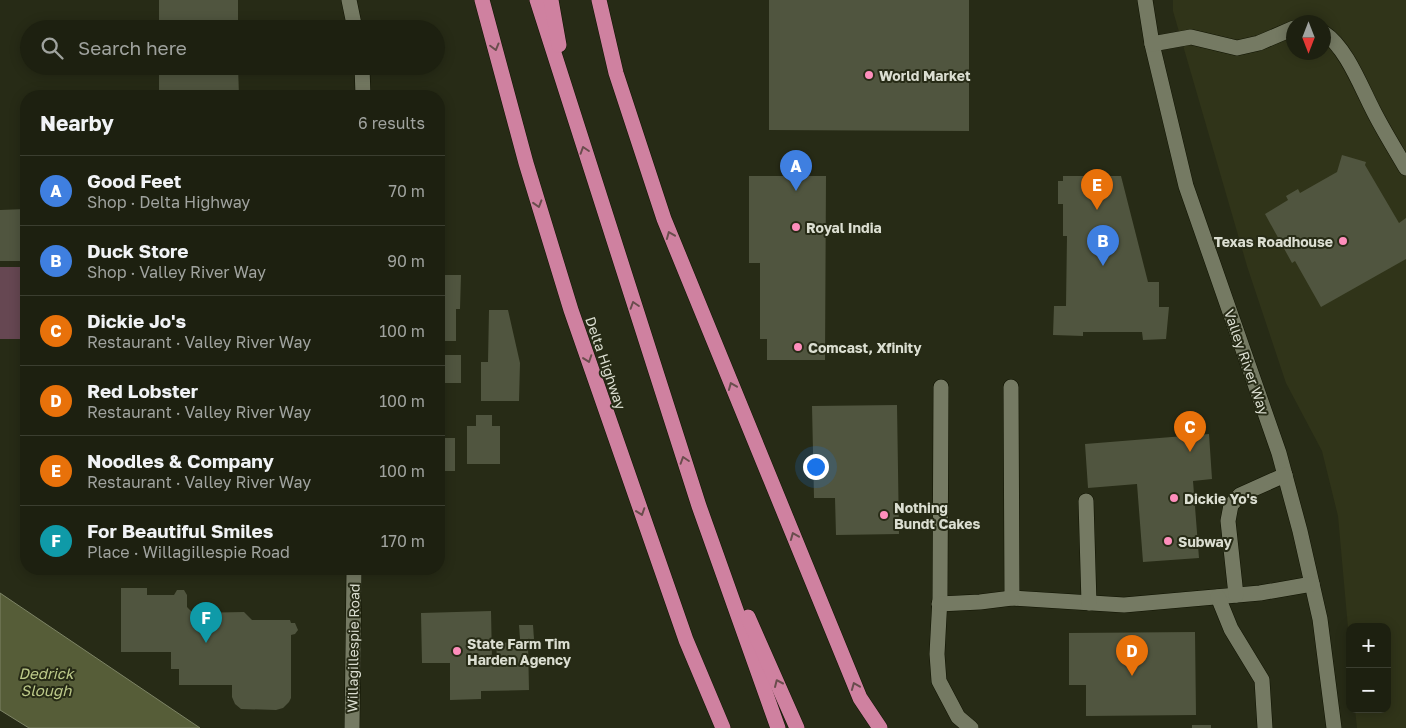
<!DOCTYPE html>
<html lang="en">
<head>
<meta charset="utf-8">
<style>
  :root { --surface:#1d2010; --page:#252819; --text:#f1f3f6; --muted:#a0a39f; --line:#3b3e30; --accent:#fe8ebc }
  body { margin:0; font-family:"Golos Text",sans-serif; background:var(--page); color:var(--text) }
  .controls { position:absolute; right:15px; bottom:15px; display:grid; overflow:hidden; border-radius:10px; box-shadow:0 2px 12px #0003 }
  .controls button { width:45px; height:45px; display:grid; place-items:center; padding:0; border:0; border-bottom:1px solid var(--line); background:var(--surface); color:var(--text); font:25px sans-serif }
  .compass { position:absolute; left:1286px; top:15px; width:45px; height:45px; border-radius:50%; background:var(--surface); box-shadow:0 2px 12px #0003; rotate:180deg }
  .you { position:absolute; left:815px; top:466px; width:18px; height:18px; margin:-12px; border:4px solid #fff; border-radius:50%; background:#1a73e8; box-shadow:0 0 0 8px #1a73e833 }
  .badge { display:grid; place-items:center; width:32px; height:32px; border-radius:50%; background:var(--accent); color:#fff; font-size:16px; font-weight:700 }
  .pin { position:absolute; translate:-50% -41px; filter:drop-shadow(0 1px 2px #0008) }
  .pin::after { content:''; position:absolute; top:26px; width:18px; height:15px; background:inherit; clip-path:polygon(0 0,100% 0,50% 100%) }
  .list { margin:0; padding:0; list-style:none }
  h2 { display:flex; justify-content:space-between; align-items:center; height:65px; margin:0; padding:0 20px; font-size:21px }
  h2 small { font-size:16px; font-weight:400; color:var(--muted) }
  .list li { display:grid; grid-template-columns:32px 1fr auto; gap:15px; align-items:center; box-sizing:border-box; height:70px; padding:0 20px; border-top:1px solid var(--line) }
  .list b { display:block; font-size:19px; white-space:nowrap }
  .list p { margin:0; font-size:16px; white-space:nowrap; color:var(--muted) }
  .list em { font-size:16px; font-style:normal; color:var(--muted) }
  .icon { flex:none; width:28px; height:28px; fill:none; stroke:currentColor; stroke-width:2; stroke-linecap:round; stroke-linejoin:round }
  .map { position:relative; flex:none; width:1406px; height:728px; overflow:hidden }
  .search { position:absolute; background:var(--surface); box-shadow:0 2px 12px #0003; left:20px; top:20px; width:425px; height:55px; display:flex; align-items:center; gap:12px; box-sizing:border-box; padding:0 18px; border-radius:28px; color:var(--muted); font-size:19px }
  .panel { position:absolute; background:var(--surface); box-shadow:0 2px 12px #0003; left:20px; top:90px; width:425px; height:485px; border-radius:20px }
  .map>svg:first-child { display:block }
  .built { fill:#303419; fill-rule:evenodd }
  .green { fill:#664752 }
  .water { fill:#565d38; stroke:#7e8466 }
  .building { fill:#50553f }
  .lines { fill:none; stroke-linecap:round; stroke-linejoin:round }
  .minor-casing { stroke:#101302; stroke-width:16 }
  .highway-casing { stroke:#101302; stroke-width:16 }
  .minor { stroke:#757a63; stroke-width:15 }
  .highway { stroke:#cf81a0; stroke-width:15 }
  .oneway { stroke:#6a4d4d }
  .poi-dot { fill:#fe8ebc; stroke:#272b16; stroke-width:2 }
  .labels { text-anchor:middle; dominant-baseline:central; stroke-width:4; stroke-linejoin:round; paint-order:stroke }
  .poi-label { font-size:14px; font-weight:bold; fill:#dbded1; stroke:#272b16; text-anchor:start }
  .street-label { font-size:14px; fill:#dbded1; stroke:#272b16 }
  .water-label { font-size:15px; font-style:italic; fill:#bdca8a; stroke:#272b16 }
</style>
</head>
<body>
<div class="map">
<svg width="1406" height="728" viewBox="0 0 1406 728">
  <rect width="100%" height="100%" fill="#272b16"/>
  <path class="built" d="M1173,0H1406V728H1357L1355,709H1387V627H1350V650L1338,516L1322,451L1286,383L1247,266L1173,11ZM1294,22H1324V52H1294Z"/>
  <path class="green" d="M0,267H24L25,339H0Z"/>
  <path class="water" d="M0,593L200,728H29L0,710Z"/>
  <g class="building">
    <rect x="159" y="0" width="79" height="29"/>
    <path d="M769,0H969V131L769,130Z"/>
    <path d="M159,66H238L239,96H159Z"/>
    <path d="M1342,155L1366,162L1365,165L1399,223L1406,218V259L1321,307L1295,261L1292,263L1265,214L1288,200L1286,196L1298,189L1300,193L1337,172Z"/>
    <path d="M749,176H826L825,360H767V339H760V263H749Z"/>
    <path d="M1063,176H1121L1148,282H1159V307H1169L1166,339L1143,340L1142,332H1083V336L1053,335L1054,306H1066L1067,236H1063V204H1058V181H1063Z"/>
    <path d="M26,209V261H0V210Z"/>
    <path d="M439,258H442V275H461L460,309H456V341H445V355H461V383H439Z"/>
    <path d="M489,310H508L520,363L519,401H481V362H488Z"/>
    <path d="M897,405L899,534L836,535L835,498H814L812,406Z"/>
    <path d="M476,415H492V426H500V464H467V426H476Z"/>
    <path d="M439,420H441V438H455V471H439Z"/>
    <path d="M1209,434L1212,479L1193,481L1199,558L1143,562L1137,484L1088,488L1085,444Z"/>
    <path d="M121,588H147V595H174L177,590H184L187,595V607L193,613L244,612L252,620H290L291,623H295L298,630L295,634L291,635V698L289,702L283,708L276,710L241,709L235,704L232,697V685H179V669H171V652H121Z"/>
    <path d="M491,611L492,660L497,659L496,643L528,642L529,690L481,691V699L450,700V663H422L421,613Z"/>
    <path d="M519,625H533L534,639H520Z"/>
    <path d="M1195,632L1196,715L1086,716V685H1069V633Z"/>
    <rect x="1192" y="725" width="19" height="3"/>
  </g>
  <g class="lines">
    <defs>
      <g id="minor">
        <path d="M349,0L355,29"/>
        <path d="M1145,0L1152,44L1186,186L1279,453L1300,531L1320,619L1334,728"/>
        <path d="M1324,33C1346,47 1361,87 1373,110C1383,130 1395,149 1406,168"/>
        <path d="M1152,44L1191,37L1237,48L1259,43L1294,28"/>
        <path d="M362,66L363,96"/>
        <path d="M941,387L940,598L937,654L939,681L958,717L971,728"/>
        <path d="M1011,387L1012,598L1124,605L1260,593L1312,584"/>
        <path d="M1086,501L1089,603"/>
        <path d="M1236,595L1228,521L1231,505L1240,495L1285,475"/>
        <path d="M1218,597L1231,629L1262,680L1265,728"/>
        <path d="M939,604L980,602L1012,598"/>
        <path d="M352,728L354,569"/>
      </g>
      <g id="highway">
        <path d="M482,0L526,163L571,310L686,640L723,728"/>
        <path d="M537,0L699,506L778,728"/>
        <path d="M551,0L559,45"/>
        <path d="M599,0L616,73L664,219L860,698L880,728"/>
        <path d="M748,617L797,728"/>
      </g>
    </defs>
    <use href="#minor" class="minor-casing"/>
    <use href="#highway" class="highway-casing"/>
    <use href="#minor" class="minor"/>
    <use href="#highway" class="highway"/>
  </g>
  <defs><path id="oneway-chevron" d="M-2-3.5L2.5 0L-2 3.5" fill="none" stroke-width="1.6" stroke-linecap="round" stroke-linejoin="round" transform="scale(1.25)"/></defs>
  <g class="oneway">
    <use href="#oneway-chevron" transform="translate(495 47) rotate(75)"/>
    <use href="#oneway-chevron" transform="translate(584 150) rotate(-108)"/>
    <use href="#oneway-chevron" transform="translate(538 204) rotate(73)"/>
    <use href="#oneway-chevron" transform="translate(670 235) rotate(-112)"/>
    <use href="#oneway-chevron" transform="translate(634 305) rotate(-108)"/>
    <use href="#oneway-chevron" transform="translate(588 359) rotate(71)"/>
    <use href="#oneway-chevron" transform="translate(732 386) rotate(-112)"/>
    <use href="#oneway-chevron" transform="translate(684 460) rotate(-108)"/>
    <use href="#oneway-chevron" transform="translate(641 512) rotate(71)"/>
    <use href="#oneway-chevron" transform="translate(794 536) rotate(-112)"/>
    <use href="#oneway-chevron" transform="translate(778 683) rotate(-114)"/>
    <use href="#oneway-chevron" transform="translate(855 686) rotate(-112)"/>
  </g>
  <g class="poi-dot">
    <circle cx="869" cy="75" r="5"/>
    <circle cx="796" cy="227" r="5"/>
    <circle cx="1343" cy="241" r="5"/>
    <circle cx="798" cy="347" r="5"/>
    <circle cx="1174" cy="498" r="5"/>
    <circle cx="884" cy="515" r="5"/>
    <circle cx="1168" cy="541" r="5"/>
    <circle cx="457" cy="651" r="5"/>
  </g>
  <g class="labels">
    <g class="poi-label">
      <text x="879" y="75">World Market</text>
      <text x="806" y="227">Royal India</text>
      <text x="1333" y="241" text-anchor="end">Texas Roadhouse</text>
      <text x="808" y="347">Comcast, Xfinity</text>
      <text x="1184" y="498">Dickie Yo's</text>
      <text x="894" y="507">Nothing<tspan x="894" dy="16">Bundt Cakes</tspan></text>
      <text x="1178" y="541">Subway</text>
      <text x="467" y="643">State Farm Tim<tspan x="467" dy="16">Harden Agency</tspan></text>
    </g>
    <g class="street-label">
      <text transform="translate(1247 362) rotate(71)">Valley River Way</text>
      <text transform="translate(606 363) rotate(71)">Delta Highway</text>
      <text transform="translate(353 648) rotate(-89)">Willagillespie Road</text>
    </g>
    <g class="water-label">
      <text x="46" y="673">Dedrick<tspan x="46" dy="17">Slough</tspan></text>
    </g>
  </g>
</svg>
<div class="controls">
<button>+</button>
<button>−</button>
</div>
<svg class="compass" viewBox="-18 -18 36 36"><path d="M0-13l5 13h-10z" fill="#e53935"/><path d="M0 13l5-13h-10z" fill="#a0a39f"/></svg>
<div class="you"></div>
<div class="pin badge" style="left:796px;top:191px;background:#3f7fe0">A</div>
<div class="pin badge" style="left:1103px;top:266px;background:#3f7fe0">B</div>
<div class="pin badge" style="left:1190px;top:452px;background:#e8710a">C</div>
<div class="pin badge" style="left:1132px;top:676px;background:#e8710a">D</div>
<div class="pin badge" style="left:1097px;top:210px;background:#e8710a">E</div>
<div class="pin badge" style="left:206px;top:643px;background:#0f9aa8">F</div>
<div class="search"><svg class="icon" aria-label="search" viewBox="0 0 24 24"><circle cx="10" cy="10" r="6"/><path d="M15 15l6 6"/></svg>Search here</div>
<section class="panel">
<h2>Nearby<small>6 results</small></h2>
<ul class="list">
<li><span class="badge" style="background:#3f7fe0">A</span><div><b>Good Feet</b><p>Shop · Delta Highway</p></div><em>70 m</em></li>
<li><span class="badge" style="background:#3f7fe0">B</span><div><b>Duck Store</b><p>Shop · Valley River Way</p></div><em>90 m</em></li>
<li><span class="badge" style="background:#e8710a">C</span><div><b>Dickie Jo's</b><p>Restaurant · Valley River Way</p></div><em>100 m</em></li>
<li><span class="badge" style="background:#e8710a">D</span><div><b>Red Lobster</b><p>Restaurant · Valley River Way</p></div><em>100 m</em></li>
<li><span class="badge" style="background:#e8710a">E</span><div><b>Noodles &amp; Company</b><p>Restaurant · Valley River Way</p></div><em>100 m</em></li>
<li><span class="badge" style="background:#0f9aa8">F</span><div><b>For Beautiful Smiles</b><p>Place · Willagillespie Road</p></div><em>170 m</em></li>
</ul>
</section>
</div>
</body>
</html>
